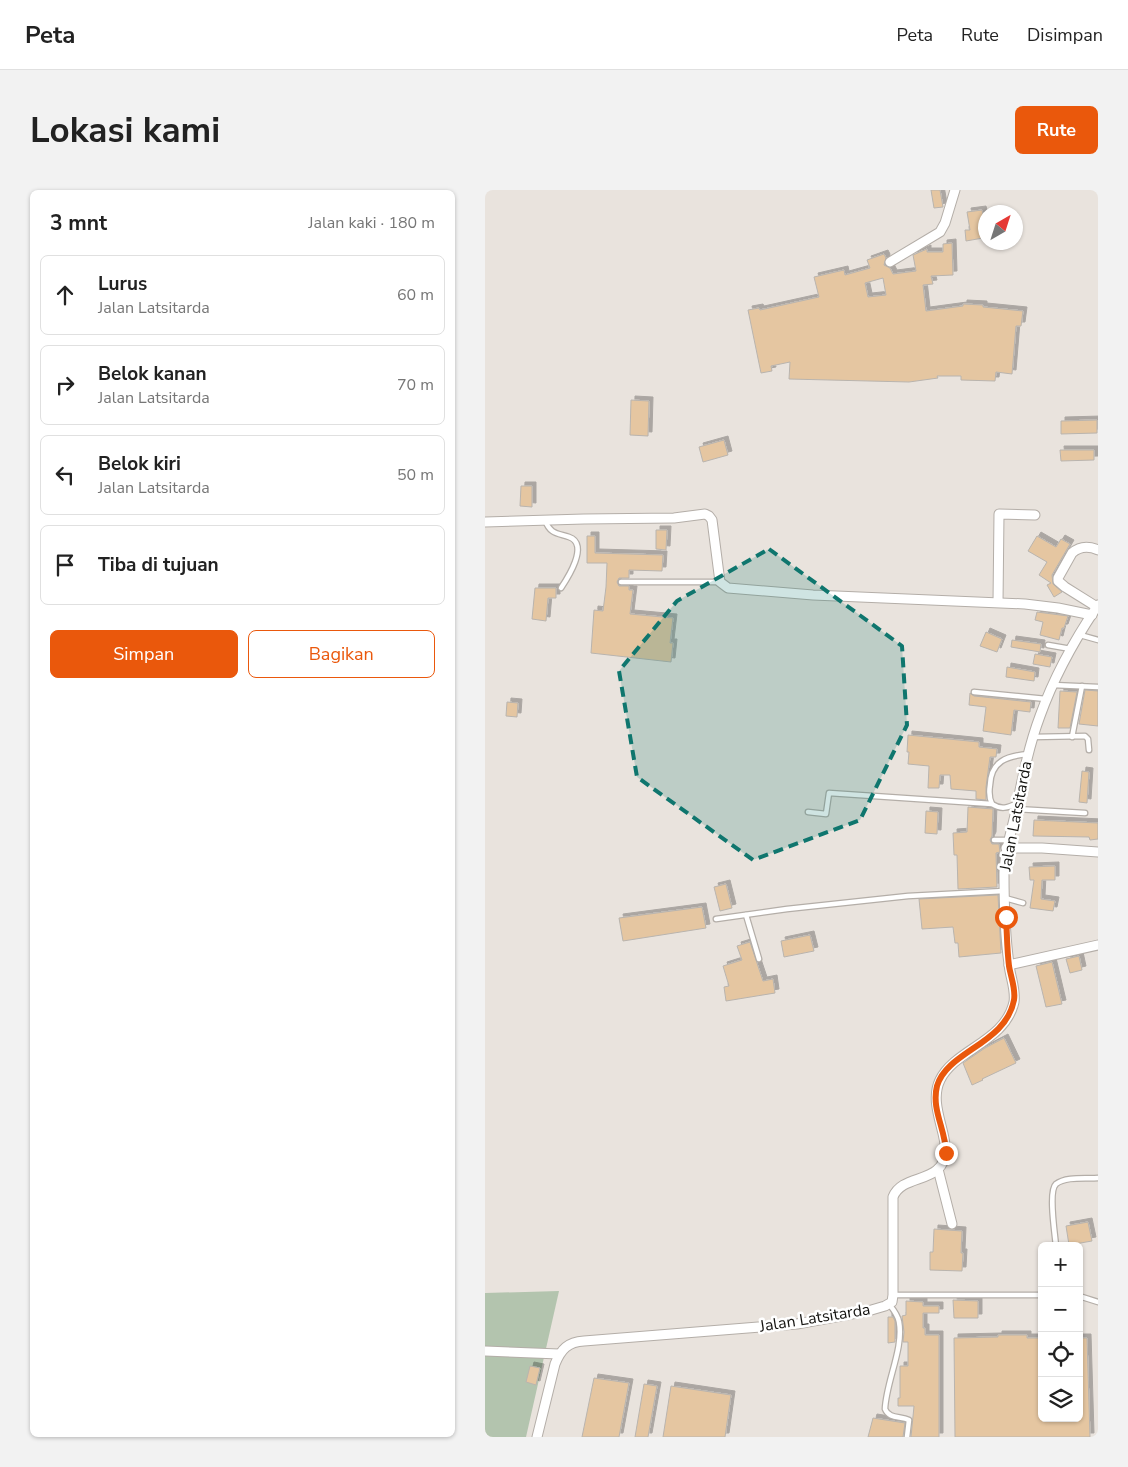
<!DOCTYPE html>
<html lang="id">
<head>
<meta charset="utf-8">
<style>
  :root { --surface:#fff; --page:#f2f2f2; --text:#222; --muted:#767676; --line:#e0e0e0; --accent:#ea580c }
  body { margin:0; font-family:"Nunito Sans",sans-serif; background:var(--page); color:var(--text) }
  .controls { position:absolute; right:15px; bottom:15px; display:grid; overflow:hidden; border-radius:8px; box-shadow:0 1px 4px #0004 }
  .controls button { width:45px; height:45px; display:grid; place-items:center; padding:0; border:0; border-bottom:1px solid var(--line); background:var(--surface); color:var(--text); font:25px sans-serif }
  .compass { position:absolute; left:493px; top:15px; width:45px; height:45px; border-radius:50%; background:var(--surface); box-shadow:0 1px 4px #0004; rotate:39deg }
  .stop { position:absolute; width:15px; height:15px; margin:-11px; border:4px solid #ea580c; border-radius:50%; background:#fff }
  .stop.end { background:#ea580c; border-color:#fff; box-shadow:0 1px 5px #0008 }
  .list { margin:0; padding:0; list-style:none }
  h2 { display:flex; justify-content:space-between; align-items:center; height:65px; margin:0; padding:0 20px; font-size:21px }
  h2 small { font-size:16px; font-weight:400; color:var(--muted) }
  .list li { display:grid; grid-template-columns:32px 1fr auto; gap:15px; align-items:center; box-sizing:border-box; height:80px; margin:0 10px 10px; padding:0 10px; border:1px solid var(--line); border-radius:8px }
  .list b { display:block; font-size:19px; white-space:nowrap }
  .list p { margin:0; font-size:16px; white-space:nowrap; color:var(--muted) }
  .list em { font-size:16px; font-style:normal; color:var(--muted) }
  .actions { display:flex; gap:10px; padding:15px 20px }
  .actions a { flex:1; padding:11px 0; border:1px solid var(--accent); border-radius:8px; text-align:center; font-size:18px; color:var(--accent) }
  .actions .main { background:var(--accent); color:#fff }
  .icon { flex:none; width:28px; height:28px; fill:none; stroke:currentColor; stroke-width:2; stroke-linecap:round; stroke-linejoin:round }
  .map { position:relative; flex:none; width:613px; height:1247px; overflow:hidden; border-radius:8px }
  header { display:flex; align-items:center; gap:30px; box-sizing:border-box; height:70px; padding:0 25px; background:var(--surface); border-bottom:1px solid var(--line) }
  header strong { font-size:24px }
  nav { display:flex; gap:28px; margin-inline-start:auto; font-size:18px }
  .intro { display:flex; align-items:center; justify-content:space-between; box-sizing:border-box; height:120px; padding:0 30px }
  h1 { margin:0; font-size:35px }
  .button { padding:12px 22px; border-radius:8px; background:var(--accent); color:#fff; font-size:18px; font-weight:700 }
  main { display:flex; gap:30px; padding:0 30px }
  aside { flex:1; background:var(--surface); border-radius:8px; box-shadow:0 1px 4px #0004 }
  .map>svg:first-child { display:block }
  .green { fill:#b3c4ae }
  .building { fill:#e5c6a1; stroke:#b9b4ae; fill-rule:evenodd; filter:url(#shadow) }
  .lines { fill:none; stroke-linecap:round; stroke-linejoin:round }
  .service-casing { stroke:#b4aea8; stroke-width:7 }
  .minor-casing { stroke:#b4aea8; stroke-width:11 }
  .service { stroke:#fff; stroke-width:4.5 }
  .minor { stroke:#fff; stroke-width:9 }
  .route { stroke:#ea580c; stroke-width:6 }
  .marked { fill:#0f766e; fill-opacity:0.2; stroke:#0f766e; stroke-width:4; stroke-dasharray:10 6; stroke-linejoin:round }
  .labels { text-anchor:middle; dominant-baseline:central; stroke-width:5; stroke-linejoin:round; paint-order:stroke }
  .street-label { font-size:16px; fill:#141310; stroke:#fff }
</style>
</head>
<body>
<header>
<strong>Peta</strong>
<nav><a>Peta</a><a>Rute</a><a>Disimpan</a></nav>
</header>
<div class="intro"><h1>Lokasi kami</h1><a class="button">Rute</a></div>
<main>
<aside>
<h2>3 mnt<small>Jalan kaki · 180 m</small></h2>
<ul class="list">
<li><svg class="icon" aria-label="ahead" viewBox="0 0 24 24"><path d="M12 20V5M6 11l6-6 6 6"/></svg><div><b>Lurus</b><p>Jalan Latsitarda</p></div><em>60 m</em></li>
<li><svg class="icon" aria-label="right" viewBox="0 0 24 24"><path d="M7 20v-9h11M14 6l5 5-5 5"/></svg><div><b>Belok kanan</b><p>Jalan Latsitarda</p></div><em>70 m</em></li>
<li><svg class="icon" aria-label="left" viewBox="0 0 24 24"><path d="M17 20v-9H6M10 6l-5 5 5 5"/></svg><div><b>Belok kiri</b><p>Jalan Latsitarda</p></div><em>50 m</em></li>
<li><svg class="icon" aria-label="arrive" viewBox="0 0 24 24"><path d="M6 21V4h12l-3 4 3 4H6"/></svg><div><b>Tiba di tujuan</b></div></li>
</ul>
<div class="actions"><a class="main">Simpan</a><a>Bagikan</a></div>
</aside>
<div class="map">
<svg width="613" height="1247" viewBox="0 0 613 1247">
  <defs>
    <filter id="shadow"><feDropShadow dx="4" dy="-4" stdDeviation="0" flood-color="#0004"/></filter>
  </defs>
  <rect width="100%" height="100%" fill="#e9e3dd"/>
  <path class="green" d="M74,1101L41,1247H0V1103Z"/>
  <g class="building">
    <path d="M446,0H455L458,17L449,18Z"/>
    <path d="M497,20L499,28L495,29L498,48L481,51L480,40H485L482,22Z"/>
    <path d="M467,53L468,85L446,86L448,94L438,95L441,121L478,116V114L498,115V117L538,121L536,136H531L527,184L511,182L510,191L476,190V186H452L453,188L424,192L304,189L305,172L286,176L287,181L276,183L263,120L274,118L275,120L334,107L329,87L359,80L360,85L385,78L382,70L399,64L401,68L399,75L405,78L408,84L431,81L428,65L442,59V62H458V54ZM398,88L401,105L383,107L380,93Z"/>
    <path d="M146,210L164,211L163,246L145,245Z"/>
    <path d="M612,230V243L576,244V231Z"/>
    <path d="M239,250L243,265L218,272L214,257Z"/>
    <path d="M575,260H609V270L576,271Z"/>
    <path d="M36,296H47V317L35,316Z"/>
    <path d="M171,340H182L181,360L171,359Z"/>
    <path d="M102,346H110V363L178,365L177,381L144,380V388H134L132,392L134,396H144V400H148L145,424L188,428L185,453H188L186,472L106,463L109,420L118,421L121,397L122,373H102Z"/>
    <path d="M552,346L571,357L576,349L585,354L567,385L568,394L577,402L569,407L562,395L566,393L554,385L562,372L543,361Z"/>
    <path d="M50,398H71V408H63L61,431L47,429Z"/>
    <path d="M552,422L583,426L579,438H577L574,450L555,445L558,432L550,430Z"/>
    <path d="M501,442L517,449L512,462L495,456Z"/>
    <path d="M527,450L556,454L555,462L526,457Z"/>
    <path d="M550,464L567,467L565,477L548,474Z"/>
    <path d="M522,477L550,482L549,491L521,487Z"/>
    <path d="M600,500L613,501V536L594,534Z"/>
    <path d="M575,501L592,502L585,538H573Z"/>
    <path d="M485,503L489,506L546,512L545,522L529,520L526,545L498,541L501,517L484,515Z"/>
    <path d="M22,512L33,513L32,527L21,526Z"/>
    <path d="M423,545L494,552V557L512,559L511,567H505L501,597V610L491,609V601L466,599L465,585H455L454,598H443L444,576L423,574L424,562H422Z"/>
    <path d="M597,581L604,582L602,613L594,612Z"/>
    <path d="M483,617L508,619L507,646L505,650L507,654H514L515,662L511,663L512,697L473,699L472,665H469L468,643L482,642Z"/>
    <path d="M441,621L453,622L452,644L440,643Z"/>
    <path d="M549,630L613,633V649L605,650L604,647L548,646Z"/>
    <path d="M570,676V690H557L556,709L570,711L568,721L545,718L549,690H545L544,677Z"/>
    <path d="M241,694L247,718L235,721L229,697Z"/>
    <path d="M513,705L516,763L474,767L473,753H470L468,737L437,739L434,709Z"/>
    <path d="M217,717L221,738L138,751L134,728Z"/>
    <path d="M325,745L329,761L299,767L296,751Z"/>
    <path d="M265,752L278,791L288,789L290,803L241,811L239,797L244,796L238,776L257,770L252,756Z"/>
    <path d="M594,766L597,780L585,783L581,769Z"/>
    <path d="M567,772L577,814L561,817L551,776Z"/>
    <path d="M519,848L531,873L497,889L498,890L487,895L478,873L500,858Z"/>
    <path d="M603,1032L607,1051L584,1055L581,1036Z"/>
    <path d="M449,1039L477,1041L476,1063H478L477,1081L445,1080V1062H448Z"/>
    <path d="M468,1110L493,1111V1128H469Z"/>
    <path d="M421,1111L438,1112V1116H454V1123H438V1138H440V1145H454V1247H426L429,1216H413V1208H415V1176H423V1152H418L419,1142L417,1126L421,1125Z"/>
    <path d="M403,1127H408L410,1131V1152L403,1153Z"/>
    <path d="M513,1145H542V1148H557V1228H594V1148H602L605,1247H470L469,1148L513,1147Z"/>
    <path d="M45,1176L55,1178L51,1195L41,1192Z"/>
    <path d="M109,1188L144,1193L134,1247H97Z"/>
    <path d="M159,1194L172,1196L163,1247H150Z"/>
    <path d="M186,1196L246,1205L240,1247H178Z"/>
    <path d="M388,1228L420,1233L418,1247H383Z"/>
  </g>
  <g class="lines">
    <defs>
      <g id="service">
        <path d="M60,330C65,344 72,343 84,347C105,354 82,389 76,398"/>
        <path d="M136,392H235"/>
        <path d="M595,445L613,450"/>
        <path d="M563,455L586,459"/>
        <path d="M568,495L613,497"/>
        <path d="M489,502L561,509"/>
        <path d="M548,547L600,546L603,549L604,560"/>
        <path d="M587,547L597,496"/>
        <path d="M532,613C523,618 516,620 507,614C504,608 504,601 505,595C506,571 522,566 543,564"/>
        <path d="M531,619L600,623"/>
        <path d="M323,622L341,624L344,603L507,614"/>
        <path d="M509,650H524"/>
        <path d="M520,708L538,713"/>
        <path d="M261,725L274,769"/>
        <path d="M231,729L302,719L423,706L519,701"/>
        <path d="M571,1056C570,1044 563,1001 571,994C581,986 601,989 613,988"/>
        <path d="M408,1105H557"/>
        <path d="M594,1106L613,1112"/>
        <path d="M404,1114C408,1119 413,1125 414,1132C419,1158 401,1192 400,1219C404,1229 415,1226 424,1230L422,1247"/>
      </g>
      <g id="minor">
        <path d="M405,72L455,42L460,33L470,0"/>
        <path d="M0,332L99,329L189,328L220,324L224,326L227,330L235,392L243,398L328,405L540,414L573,418L607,425"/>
        <path d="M513,412L514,324L550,325"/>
        <path d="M612,417L580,397L573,391V388L587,363C595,356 604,356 613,360"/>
        <path d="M521,658H557L613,662"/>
        <path d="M524,775L613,755"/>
        <path d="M453,979L467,1034"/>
        <path d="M0,1161L74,1164"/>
        <path d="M52,1247L70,1174C76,1159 83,1152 99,1151L312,1134L383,1121L400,1116L407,1112L408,1105V1007C415,989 439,991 452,980C476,959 440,921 455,890C470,859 520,852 529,812C531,799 525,787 524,774C520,745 519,714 519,684C519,663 526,644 530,625C537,591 543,558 555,526C569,487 590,449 613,415"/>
      </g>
    </defs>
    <use href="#service" class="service-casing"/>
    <use href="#minor" class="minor-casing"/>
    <use href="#service" class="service"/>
    <use href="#minor" class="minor"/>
  </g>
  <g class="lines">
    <path class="route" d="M461,963C461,940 446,920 452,896C462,861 521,854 529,810C531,799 526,788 524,776C522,760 522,743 521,727"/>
  </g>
  <path class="marked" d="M284,359L417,456L422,535L375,630L268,670L152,587L134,481L192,411Z"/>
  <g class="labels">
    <g class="street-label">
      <text transform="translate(531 626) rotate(-79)">Jalan Latsitarda</text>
      <text transform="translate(330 1128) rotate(-9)">Jalan Latsitarda</text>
    </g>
  </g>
</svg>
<div class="controls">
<button>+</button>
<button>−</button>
<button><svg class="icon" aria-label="locate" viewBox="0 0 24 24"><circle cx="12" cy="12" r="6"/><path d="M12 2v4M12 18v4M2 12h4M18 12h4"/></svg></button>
<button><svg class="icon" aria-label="layers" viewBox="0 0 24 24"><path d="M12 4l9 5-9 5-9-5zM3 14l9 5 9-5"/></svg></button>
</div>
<svg class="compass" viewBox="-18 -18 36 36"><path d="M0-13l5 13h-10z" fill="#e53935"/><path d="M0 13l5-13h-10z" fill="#767676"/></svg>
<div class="stop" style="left:521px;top:727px"></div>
<div class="stop end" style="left:461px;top:963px"></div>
</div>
</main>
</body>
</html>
